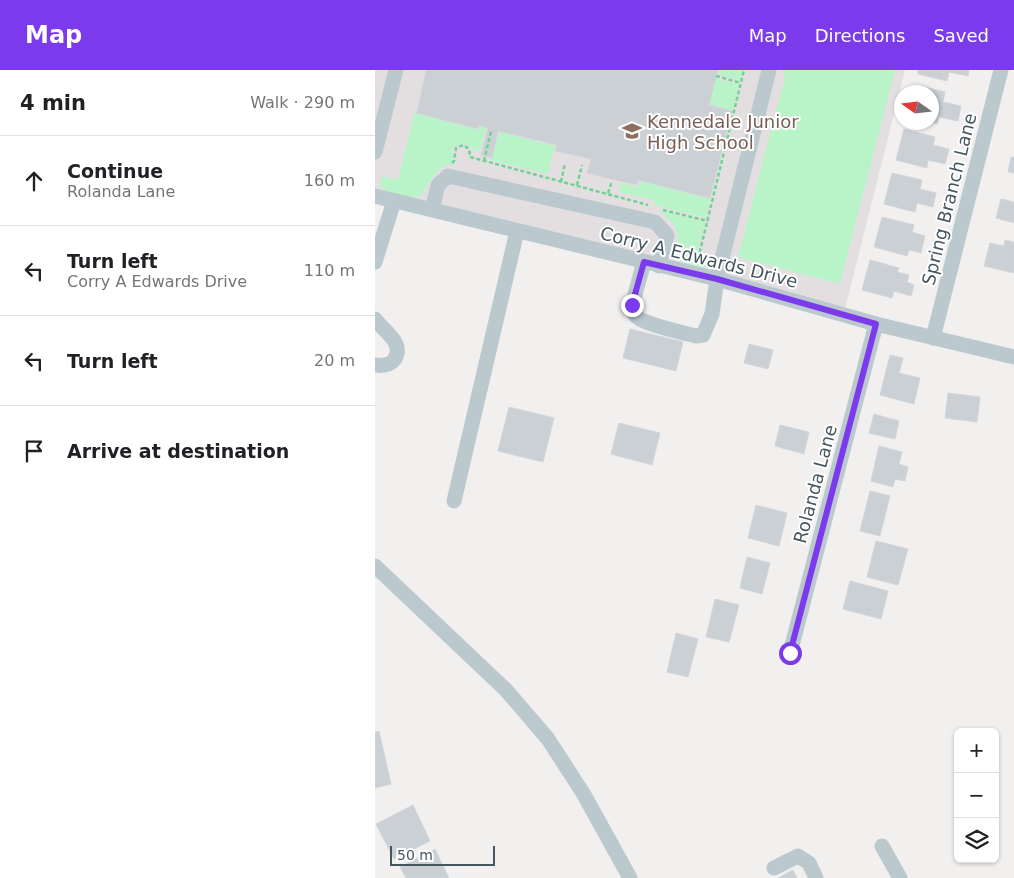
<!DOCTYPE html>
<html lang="en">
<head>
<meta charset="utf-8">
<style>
  :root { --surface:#fff; --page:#f2f2f2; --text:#202124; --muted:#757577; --line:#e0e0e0; --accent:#7c3aed }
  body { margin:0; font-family:"DejaVu Sans",sans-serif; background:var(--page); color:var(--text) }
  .controls { position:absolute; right:15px; bottom:15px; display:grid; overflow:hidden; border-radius:8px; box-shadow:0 1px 4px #0004 }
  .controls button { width:45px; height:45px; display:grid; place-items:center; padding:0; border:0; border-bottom:1px solid var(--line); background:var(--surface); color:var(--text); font:25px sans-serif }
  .compass { position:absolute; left:519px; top:15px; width:45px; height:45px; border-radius:50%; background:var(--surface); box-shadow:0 1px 4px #0004; rotate:284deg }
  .scale { position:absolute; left:15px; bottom:12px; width:105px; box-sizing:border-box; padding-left:5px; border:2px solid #45565e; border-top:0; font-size:14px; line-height:18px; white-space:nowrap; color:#45565e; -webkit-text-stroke:4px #fff; paint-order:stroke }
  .stop { position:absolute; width:15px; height:15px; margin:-11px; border:4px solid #7c3aed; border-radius:50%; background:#fff }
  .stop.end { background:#7c3aed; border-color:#fff; box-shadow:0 1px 5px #0008 }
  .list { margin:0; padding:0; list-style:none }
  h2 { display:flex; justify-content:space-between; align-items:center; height:65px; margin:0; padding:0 20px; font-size:21px }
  h2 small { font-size:16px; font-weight:400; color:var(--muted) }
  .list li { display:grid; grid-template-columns:32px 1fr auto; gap:15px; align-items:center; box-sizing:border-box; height:90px; padding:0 20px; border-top:1px solid var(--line) }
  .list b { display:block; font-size:19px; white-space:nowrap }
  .list p { margin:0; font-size:16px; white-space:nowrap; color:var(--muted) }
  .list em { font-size:16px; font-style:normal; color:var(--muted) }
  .icon { flex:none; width:28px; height:28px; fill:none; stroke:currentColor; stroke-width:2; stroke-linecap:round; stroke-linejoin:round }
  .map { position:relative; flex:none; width:639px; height:808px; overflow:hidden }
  header { display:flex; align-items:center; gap:30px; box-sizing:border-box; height:70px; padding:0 25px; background:var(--accent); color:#fff }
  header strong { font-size:24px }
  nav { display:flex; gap:28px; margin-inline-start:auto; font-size:18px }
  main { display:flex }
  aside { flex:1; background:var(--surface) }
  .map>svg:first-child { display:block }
  .education { fill:#e3dfe1 }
  .green { fill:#b9f3c8 }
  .building { fill:#cad0d4; stroke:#d2d6db }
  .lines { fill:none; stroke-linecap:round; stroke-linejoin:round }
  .path { stroke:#6ed494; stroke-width:2.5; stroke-dasharray:4 2.5; stroke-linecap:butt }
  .minor { stroke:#bbc9cf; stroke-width:15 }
  .route { stroke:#7c3aed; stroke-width:6 }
  .labels { text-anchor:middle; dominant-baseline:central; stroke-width:4; stroke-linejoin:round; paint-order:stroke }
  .education-label { font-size:18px; fill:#785e54; stroke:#fff; text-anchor:start }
  .street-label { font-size:18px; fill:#45565e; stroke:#fff }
</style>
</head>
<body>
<header>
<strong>Map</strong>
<nav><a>Map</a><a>Directions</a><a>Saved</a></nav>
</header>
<main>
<aside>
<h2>4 min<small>Walk · 290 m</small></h2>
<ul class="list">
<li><svg class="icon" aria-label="ahead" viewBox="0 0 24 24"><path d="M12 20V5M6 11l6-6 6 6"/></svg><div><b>Continue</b><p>Rolanda Lane</p></div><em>160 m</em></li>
<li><svg class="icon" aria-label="left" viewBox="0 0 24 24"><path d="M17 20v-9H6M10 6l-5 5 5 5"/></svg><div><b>Turn left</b><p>Corry A Edwards Drive</p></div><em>110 m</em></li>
<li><svg class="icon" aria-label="left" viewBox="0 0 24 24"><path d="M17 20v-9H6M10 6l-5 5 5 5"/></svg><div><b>Turn left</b></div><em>20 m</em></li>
<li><svg class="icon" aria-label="arrive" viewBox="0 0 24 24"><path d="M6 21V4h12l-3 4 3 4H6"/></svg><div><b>Arrive at destination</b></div></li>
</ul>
</aside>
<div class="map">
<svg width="639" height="808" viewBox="0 0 639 808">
  <rect width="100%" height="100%" fill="#f2efef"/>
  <path class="education" d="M0,0H530L470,239L0,121Z"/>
  <g class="green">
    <path d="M345,0H368L365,10L344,5Z"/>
    <path d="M408,0H520L465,214L363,187L410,7Z"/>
    <path d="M341,9L364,14L357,41L334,34Z"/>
    <path d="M39,43L104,60L105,56L111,58L105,81L97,80V76L94,77L87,73L77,78L78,93C60,97 56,113 45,126C38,129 12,125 7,118C4,114 6,110 7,106L23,110Z"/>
    <path d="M124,62L180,76L173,104L116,90Z"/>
    <path d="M265,111L335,129L331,148L279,135V130L244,122L246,113L263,117Z"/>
    <path d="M282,140L330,152L321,186L336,191L329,199C323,198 315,198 309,195C296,190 304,173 302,163C300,152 291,146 282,140Z"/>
  </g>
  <g class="building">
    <path d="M51,0H343L334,35L357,41L335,128L263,110L262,115L212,103L216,89L180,81L182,75L123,61L117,88L106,85L113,58L104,55L103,59L42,43Z"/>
    <path d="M543,0H594L593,6L574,2L572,11L543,4Z"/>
    <path d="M541,15L570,22L568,32L586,36L583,51L564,47L562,54L555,52H556V22H539Z"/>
    <path d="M529,59L560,67L558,75L574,79L570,94L553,90L552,98L521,90Z"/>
    <path d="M636,87H639V103L633,102Z"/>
    <path d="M517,103L547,110L545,119L561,123L558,137L542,133L540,142L509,134Z"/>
    <path d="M626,129L639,132V153L621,148Z"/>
    <path d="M507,147L539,155L537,162L550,166L546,183L534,180L532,186L499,177Z"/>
    <path d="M630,170L639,172V203L609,196L615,173L629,176Z"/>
    <path d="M495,190L524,198L522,202L534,205L532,212L539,215L536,226L519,221L517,228L487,220Z"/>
    <path d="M255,259L308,272L301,301L248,288Z"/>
    <path d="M374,274L398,280L393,299L369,293Z"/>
    <path d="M515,285L528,288L524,303L545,308L539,334L505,325Z"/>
    <path d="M573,323L605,327L602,352L570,348Z"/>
    <path d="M134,337L179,348L168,392L123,381Z"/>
    <path d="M499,344L524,351L520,369L494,363Z"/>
    <path d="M244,353L285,363L277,395L236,384Z"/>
    <path d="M405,355L434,362L429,384L400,376Z"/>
    <path d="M504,376L527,382L524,394L533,397L530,411L520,409L518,417L496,411Z"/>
    <path d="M495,421L515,426L505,466L485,461Z"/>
    <path d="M381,435L412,443L404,476L373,468Z"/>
    <path d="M501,471L533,479L523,515L492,507Z"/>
    <path d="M372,487L395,493L387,524L365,518Z"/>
    <path d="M475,511L513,521L506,549L468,539Z"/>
    <path d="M340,529L364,535L354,572L331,567Z"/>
    <path d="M301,563L323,569L313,607L292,602Z"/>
    <path d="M4,661L16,714L0,718V662Z"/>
    <path d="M38,735L55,771L19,789L1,754Z"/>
    <path d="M60,779L74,808H31L25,797Z"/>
    <path d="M418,800L422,808H403Z"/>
  </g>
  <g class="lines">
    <g class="path">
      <path d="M341,6L366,13"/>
      <path d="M109,91L116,61"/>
      <path d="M77,93L79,91L81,78L88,75L94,79L95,87L273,135"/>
      <path d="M186,112L190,93"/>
      <path d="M202,115L207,95"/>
      <path d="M233,123L237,111"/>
      <path d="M288,140L333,151"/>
      <path d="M334,187L324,185L369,0"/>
    </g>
    <g class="minor">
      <path d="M0,82L21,0"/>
      <path d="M0,126L342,209L501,254L639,287"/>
      <path d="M57,140L63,115L73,106L280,152L292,165L284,196"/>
      <path d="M0,192L19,131"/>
      <path d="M269,192L257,235C258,239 258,243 261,246C268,254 309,263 321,266L328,265L337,244L342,209L394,0"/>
      <path d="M0,249C8,261 31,273 19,290C14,296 7,296 0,295"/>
      <path d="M558,268L626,0"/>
      <path d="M79,431L142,161"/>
      <path d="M0,496L131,620L173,669L208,723L255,808"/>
      <path d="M415,583L501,254"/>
      <path d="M507,776L525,808"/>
      <path d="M399,798L423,786L434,793L441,808"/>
    </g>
  </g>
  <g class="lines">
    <path class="route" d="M257,235L269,192L342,209L501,254L415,583"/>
  </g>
  <defs>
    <symbol id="school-bare" viewBox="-9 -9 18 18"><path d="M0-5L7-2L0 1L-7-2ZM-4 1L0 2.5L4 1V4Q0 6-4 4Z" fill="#8d6e63" stroke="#fff" stroke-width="2.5" paint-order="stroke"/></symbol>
  </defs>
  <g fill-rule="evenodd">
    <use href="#school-bare" x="243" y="47" width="28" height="28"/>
  </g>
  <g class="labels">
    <g class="education-label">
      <text x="272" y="51">Kennedale Junior<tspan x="272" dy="21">High School</tspan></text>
    </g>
    <g class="street-label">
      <text transform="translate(574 129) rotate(-76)">Spring Branch Lane</text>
      <text transform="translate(324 187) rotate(14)">Corry A Edwards Drive</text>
      <text transform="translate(440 414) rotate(-75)">Rolanda Lane</text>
    </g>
  </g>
</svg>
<div class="controls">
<button>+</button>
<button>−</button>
<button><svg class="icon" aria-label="layers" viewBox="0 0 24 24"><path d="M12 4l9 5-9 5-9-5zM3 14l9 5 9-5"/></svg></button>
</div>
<svg class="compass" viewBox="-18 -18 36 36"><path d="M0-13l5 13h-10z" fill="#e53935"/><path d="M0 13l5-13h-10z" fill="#757577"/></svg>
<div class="scale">50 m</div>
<div class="stop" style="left:415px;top:583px"></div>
<div class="stop end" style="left:257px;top:235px"></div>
</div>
</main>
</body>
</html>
